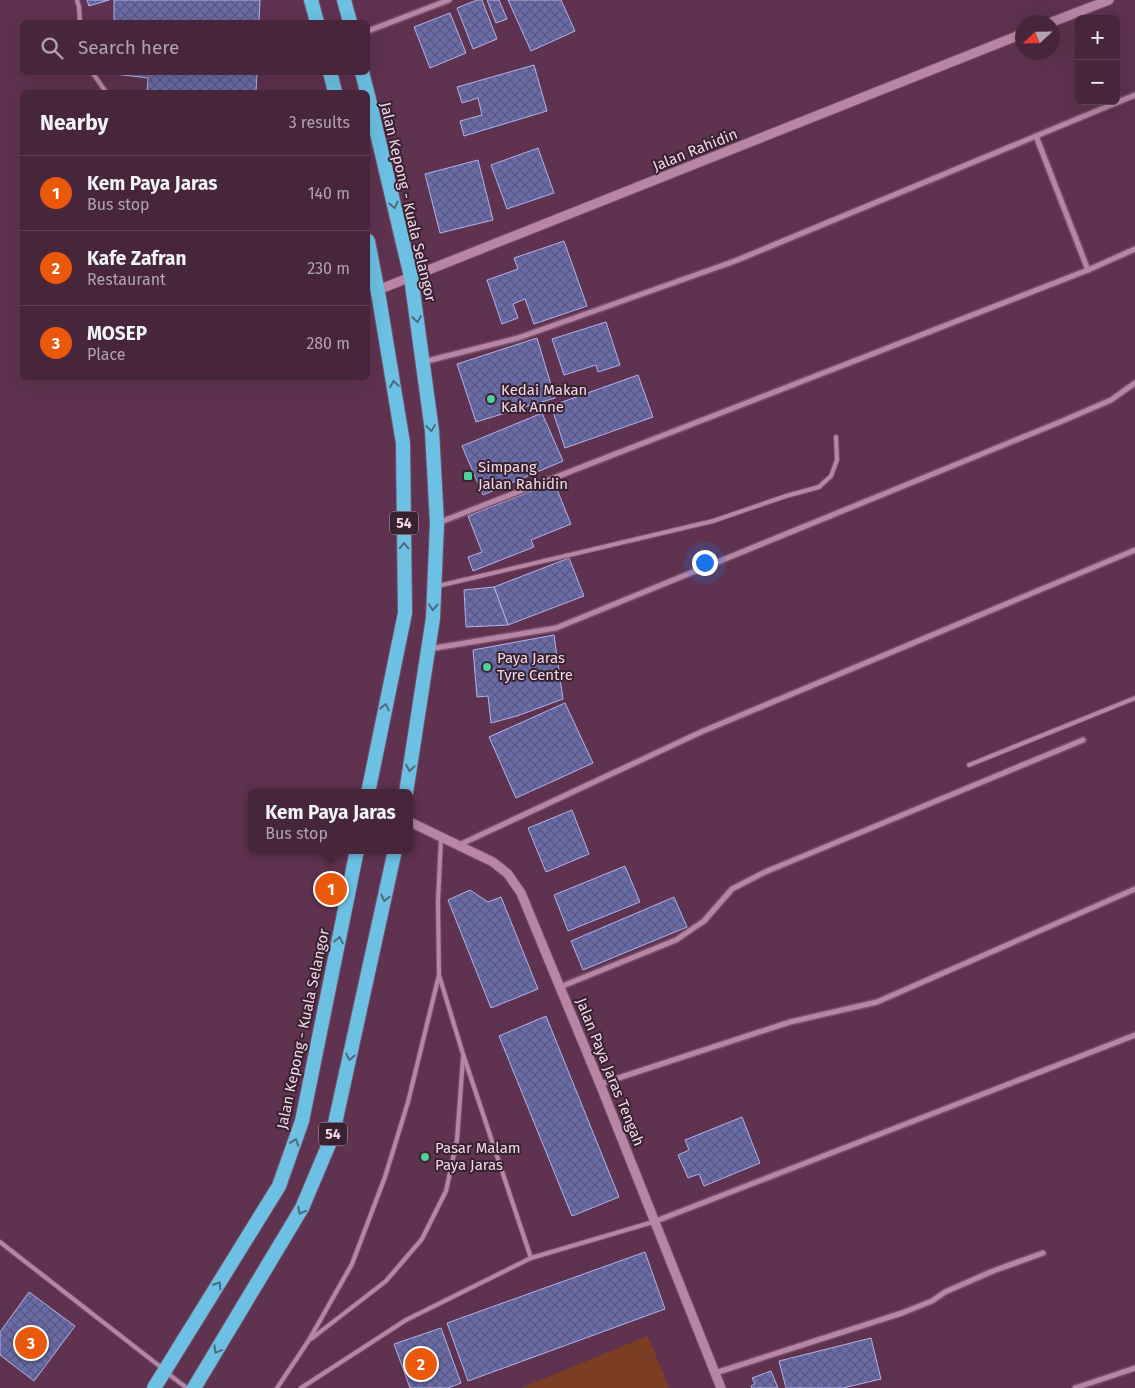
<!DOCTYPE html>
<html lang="en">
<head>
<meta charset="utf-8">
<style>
  :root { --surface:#47263b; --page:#513246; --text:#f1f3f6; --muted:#b0a5af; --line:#5f4355; --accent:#ea580c }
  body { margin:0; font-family:"Fira Sans",sans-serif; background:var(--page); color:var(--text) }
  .controls { position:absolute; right:15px; top:15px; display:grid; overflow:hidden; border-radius:8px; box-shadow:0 5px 20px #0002 }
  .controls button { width:45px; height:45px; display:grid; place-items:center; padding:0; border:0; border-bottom:1px solid var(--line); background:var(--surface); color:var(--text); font:25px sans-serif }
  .compass { position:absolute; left:1015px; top:15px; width:45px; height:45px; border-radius:50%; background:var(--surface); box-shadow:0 5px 20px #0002; rotate:248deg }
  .you { position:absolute; left:704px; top:562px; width:18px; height:18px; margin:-12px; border:4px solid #fff; border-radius:50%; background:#1a73e8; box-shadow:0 0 0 8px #1a73e833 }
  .badge { display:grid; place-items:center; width:32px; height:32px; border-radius:50%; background:var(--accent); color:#fff; font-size:16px; font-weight:700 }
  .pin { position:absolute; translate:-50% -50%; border:2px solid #fff; box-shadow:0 1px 5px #0006 }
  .popup { position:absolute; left:248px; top:789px; width:165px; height:65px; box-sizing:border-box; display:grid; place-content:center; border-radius:8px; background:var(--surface); filter:drop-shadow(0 1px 4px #0005); font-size:16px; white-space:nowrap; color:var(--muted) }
  .popup b { font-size:19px; color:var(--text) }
  .popup::after { content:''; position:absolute; left:50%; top:100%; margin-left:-10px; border:10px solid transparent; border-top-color:var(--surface) }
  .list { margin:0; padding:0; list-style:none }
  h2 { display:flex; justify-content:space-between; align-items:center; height:65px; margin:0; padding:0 20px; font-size:21px }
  h2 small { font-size:16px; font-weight:400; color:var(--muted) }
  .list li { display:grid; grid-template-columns:32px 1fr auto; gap:15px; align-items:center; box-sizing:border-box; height:75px; padding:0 20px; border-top:1px solid var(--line) }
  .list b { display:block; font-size:19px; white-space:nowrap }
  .list p { margin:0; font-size:16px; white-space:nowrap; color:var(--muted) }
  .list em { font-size:16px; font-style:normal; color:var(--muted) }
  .icon { flex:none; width:28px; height:28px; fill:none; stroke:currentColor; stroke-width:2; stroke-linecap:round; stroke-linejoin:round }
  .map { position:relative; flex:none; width:1135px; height:1388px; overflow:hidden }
  .search { position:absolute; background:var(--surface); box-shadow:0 5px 20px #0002; left:20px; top:20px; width:350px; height:55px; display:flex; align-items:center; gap:12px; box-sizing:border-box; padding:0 18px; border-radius:8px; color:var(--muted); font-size:19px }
  .panel { position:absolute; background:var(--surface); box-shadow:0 5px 20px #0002; left:20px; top:90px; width:350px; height:290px; border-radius:8px }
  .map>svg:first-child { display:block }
  .grass { fill:#7b3d24 }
  .building { fill:url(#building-cross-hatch); stroke:#b0b3e9 }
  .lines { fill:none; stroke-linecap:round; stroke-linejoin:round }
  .service-casing { stroke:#77516b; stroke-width:6 }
  .minor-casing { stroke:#77516b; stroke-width:8 }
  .tertiary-casing { stroke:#77516b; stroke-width:11 }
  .trunk-casing { stroke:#77516b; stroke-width:16 }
  .service { stroke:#b885a5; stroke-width:4 }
  .minor { stroke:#b885a5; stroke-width:5 }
  .tertiary { stroke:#b885a5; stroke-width:9 }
  .trunk { stroke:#6bc0e4; stroke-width:14 }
  .oneway { stroke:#4e6a81 }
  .poi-dot { fill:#4dd39a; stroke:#372330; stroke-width:2 }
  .labels { text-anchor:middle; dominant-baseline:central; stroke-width:4; stroke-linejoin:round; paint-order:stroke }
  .shield { fill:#372330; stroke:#bba1b1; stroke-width:1 }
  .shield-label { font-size:14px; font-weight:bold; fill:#f3d7e8 }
  .street-label { font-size:15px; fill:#f3d7e8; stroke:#372330 }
  .poi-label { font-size:15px; fill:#f3d7e8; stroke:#372330; text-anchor:start }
</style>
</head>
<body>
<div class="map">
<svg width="1135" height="1388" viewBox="0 0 1135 1388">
  <defs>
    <pattern id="building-cross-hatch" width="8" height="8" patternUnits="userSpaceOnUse" patternTransform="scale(1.25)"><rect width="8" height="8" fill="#696baa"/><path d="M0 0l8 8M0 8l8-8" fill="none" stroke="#5b587d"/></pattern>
  </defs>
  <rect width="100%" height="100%" fill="#5f324f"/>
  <path class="grass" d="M648,1336L669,1388H521L647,1336Z"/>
  <g class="building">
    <path d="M87,0H109L89,6Z"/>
    <path d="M114,0H260L259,22H114Z"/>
    <path d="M477,0H482L497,39L473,49L457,8Z"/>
    <path d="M487,0H499L507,19L496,23Z"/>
    <path d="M508,0H561L575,31L531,51Z"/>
    <path d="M450,13L466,53L430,68L414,27Z"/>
    <path d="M534,65L547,111L464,136L460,121L482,115L478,98L462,103L457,87Z"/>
    <path d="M114,72H257L256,92H147L148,78L114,74Z"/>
    <path d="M538,148L554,193L507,209L491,165Z"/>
    <path d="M478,160L493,220L440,233L425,174Z"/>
    <path d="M564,241L587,306L534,324L525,299L513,304L518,318L502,324L487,280L518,269L514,258Z"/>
    <path d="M606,322L620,365L598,372L596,365L564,375L552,339Z"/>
    <path d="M537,338L555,398L476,422L457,364Z"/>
    <path d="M638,375L653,417L565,448L551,406Z"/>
    <path d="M542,413L563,461L483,495L462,446Z"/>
    <path d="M554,482L571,524L531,540L534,547L473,571L468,557L482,552L468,516Z"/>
    <path d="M569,558L584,596L508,625L494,587Z"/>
    <path d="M494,587L508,625L466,627L464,590Z"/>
    <path d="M554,635L563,699L517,716L491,723L488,696L477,697L473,650Z"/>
    <path d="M565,703L593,763L516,798L489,737Z"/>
    <path d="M572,810L589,854L546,872L528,828Z"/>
    <path d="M625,866L640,902L568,931L554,895Z"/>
    <path d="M470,890L488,902L501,897L538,989L491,1008L448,900Z"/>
    <path d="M674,897L687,927L583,970L571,941Z"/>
    <path d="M546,1016L619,1197L572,1216L499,1036Z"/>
    <path d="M742,1117L760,1163L704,1186L699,1174L688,1178L678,1155L689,1150L685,1140Z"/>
    <path d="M645,1252L665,1309L468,1381L447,1323Z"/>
    <path d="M29,1292L75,1326L34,1381L0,1355V1332Z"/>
    <path d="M441,1328L461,1383L448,1388H410L394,1344Z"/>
    <path d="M871,1338L881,1379L843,1388H786L779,1361Z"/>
    <path d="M771,1371L778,1388H752L751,1386L755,1384L752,1378Z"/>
  </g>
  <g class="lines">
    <defs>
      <g id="service">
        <path d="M77,0L79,7L80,22"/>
        <path d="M92,72L106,92"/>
        <path d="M438,586L713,521L786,496L819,487L831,476L837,460L836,437"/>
        <path d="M969,765L1135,698"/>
        <path d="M441,837L438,902L439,975L463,1054L531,1258"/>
        <path d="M0,1242L162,1368"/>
        <path d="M311,1339L386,1281L422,1239L446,1191L457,1140L463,1058"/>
        <path d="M167,1373L187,1388"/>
        <path d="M277,1388L309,1340L352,1264L385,1177L408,1102L439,975"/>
        <path d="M301,1388L406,1320L531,1258L653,1222"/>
      </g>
      <g id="minor">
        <path d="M368,31L449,0"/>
        <path d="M1036,136L1088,270"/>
        <path d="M423,362L518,338L735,261L1135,95"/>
        <path d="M438,523L1088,270L1135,249"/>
        <path d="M429,649L556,628L1060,422L1111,400L1135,383"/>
        <path d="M459,845L701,732L1135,550"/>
        <path d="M560,987L676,940L704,921L732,889L765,872L1083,740"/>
        <path d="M600,1084L790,1022L877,1002L1135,889"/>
        <path d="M656,1221L1135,1035"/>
        <path d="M715,1373L902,1313L932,1301L945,1292L993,1271L1043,1253"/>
        <path d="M1075,1388L1135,1368"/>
      </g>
      <g id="tertiary">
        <path d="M1052,22L1109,0"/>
        <path d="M378,290L1022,34"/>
        <path d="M410,822L493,862L508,874L521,893L600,1084L721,1388"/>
      </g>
      <g id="trunk">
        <path d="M311,0L317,22"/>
        <path d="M344,0L350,22"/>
        <path d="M330,72L335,92"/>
        <path d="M362,72L367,92"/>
        <path d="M368,95L411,277L432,431L437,523L433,618L406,793"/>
        <path d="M368,241L379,298L403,443L405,613L368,793"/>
        <path d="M154,1388L279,1186L302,1121L357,850"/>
        <path d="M194,1388L302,1208L332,1137L395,850"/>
      </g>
    </defs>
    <use href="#service" class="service-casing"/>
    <use href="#minor" class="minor-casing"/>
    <use href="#tertiary" class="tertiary-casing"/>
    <use href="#trunk" class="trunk-casing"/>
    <use href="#service" class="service"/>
    <use href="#minor" class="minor"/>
    <use href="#tertiary" class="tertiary"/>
    <use href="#trunk" class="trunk"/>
  </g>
  <defs><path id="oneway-chevron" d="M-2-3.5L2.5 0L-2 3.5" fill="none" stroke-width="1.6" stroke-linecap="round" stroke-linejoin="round" transform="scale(1.25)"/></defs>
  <g class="oneway">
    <use href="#oneway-chevron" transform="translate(394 205) rotate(77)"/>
    <use href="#oneway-chevron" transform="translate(417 319) rotate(83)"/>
    <use href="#oneway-chevron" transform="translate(394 384) rotate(-99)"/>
    <use href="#oneway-chevron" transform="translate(431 428) rotate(83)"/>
    <use href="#oneway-chevron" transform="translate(404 546) rotate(-90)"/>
    <use href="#oneway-chevron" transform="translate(433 607) rotate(93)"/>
    <use href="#oneway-chevron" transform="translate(385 707) rotate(-78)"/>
    <use href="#oneway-chevron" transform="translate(410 768) rotate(99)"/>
    <use href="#oneway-chevron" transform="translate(385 898) rotate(102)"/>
    <use href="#oneway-chevron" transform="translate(339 940) rotate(-79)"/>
    <use href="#oneway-chevron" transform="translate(350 1057) rotate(102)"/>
    <use href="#oneway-chevron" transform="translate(295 1142) rotate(-70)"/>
    <use href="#oneway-chevron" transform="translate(301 1211) rotate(118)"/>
    <use href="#oneway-chevron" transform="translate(218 1285) rotate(-58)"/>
    <use href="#oneway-chevron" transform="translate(217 1350) rotate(121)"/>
  </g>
  <g class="poi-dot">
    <circle cx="491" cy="399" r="5"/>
    <rect x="463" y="471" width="10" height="10" rx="2.5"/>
    <circle cx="487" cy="667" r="5"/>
    <circle cx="425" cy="1157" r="5"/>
  </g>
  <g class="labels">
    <g class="shield">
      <rect x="390" y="511.5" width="28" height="23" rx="4"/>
      <rect x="319" y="1122.5" width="28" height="23" rx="4"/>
    </g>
    <g class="shield-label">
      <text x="404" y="523">54</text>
      <text x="333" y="1134">54</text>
    </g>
    <g class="street-label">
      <text transform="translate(695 150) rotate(-22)">Jalan Rahidin</text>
      <text transform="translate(408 202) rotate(77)">Jalan Kepong - Kuala Selangor</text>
      <text transform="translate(303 1029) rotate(-78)">Jalan Kepong - Kuala Selangor</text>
      <text transform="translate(610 1072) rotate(68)">Jalan Paya Jaras Tengah</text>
    </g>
    <g class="poi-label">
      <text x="501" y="390">Kedai Makan<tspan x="501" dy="17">Kak Anne</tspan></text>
      <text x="478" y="467">Simpang<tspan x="478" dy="17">Jalan Rahidin</tspan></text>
      <text x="497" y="658">Paya Jaras<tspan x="497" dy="17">Tyre Centre</tspan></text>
      <text x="435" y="1148">Pasar Malam<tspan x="435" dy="17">Paya Jaras</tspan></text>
    </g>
  </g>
</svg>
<div class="controls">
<button>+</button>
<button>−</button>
</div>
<svg class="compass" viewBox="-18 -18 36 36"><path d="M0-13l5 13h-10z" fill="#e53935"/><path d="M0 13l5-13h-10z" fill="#b0a5af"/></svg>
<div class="you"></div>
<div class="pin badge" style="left:331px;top:889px">1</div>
<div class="popup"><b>Kem Paya Jaras</b>Bus stop</div>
<div class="pin badge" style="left:421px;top:1364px">2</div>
<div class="pin badge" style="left:31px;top:1343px">3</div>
<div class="search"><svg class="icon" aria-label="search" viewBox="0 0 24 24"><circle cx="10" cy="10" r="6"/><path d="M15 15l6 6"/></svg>Search here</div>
<section class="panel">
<h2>Nearby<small>3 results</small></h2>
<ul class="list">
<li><span class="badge">1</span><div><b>Kem Paya Jaras</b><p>Bus stop</p></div><em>140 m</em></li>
<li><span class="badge">2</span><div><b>Kafe Zafran</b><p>Restaurant</p></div><em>230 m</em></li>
<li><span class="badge">3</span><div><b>MOSEP</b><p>Place</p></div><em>280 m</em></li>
</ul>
</section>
</div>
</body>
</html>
